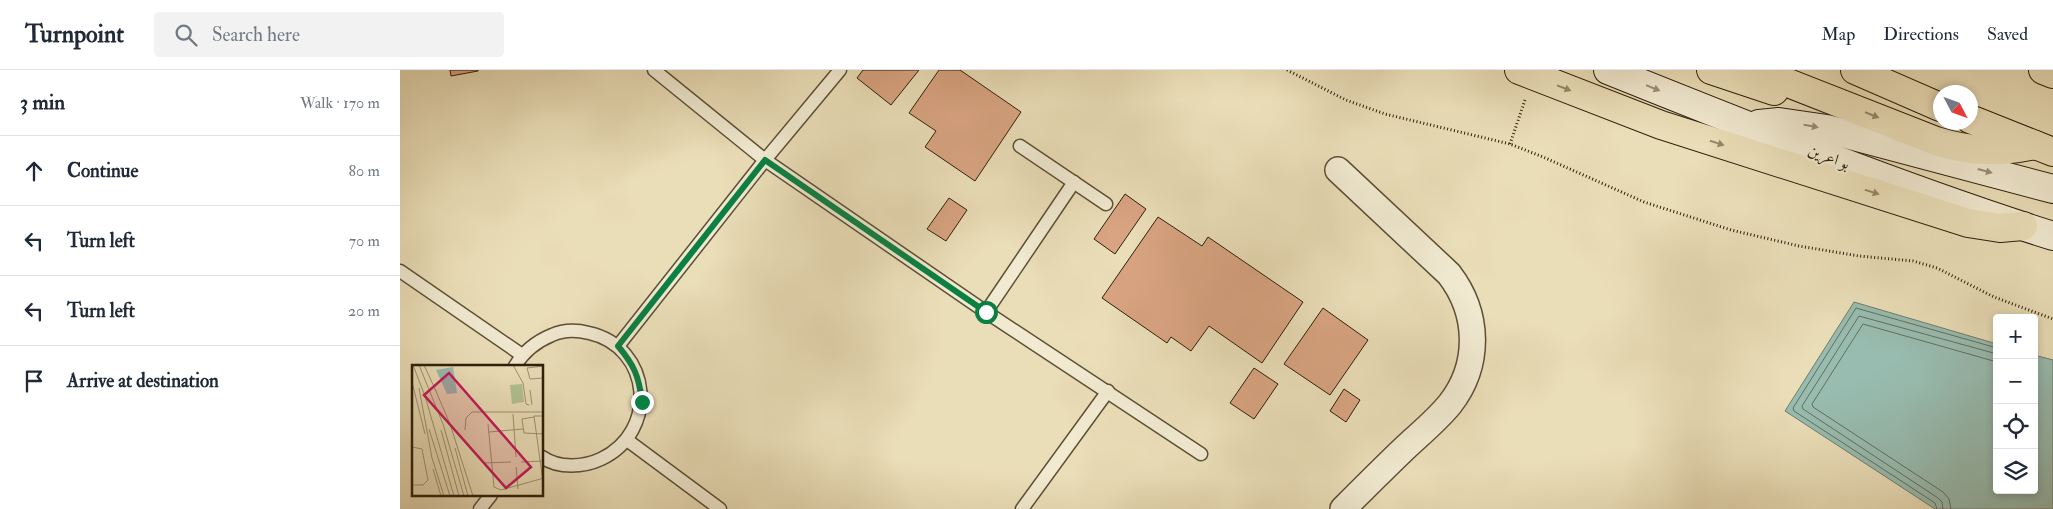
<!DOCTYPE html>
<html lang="en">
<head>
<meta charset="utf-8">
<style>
  :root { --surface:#fff; --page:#f2f2f3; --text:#1f2937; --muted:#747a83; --line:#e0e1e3 }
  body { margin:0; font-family:"IM FELL Double Pica",Amiri,serif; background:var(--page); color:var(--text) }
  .controls { position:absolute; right:15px; bottom:15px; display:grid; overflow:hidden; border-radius:5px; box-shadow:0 2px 8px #0003 }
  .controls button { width:45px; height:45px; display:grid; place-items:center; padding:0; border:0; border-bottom:1px solid var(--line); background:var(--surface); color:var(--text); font:25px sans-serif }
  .compass { position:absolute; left:1533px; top:15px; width:45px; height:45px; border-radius:50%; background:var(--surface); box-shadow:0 2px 8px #0003; rotate:131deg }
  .stop { position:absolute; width:15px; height:15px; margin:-11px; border:4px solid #0b8043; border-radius:50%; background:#fff }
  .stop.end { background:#0b8043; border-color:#fff; box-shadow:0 1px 5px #0008 }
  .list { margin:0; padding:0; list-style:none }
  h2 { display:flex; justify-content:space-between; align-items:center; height:65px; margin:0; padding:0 20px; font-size:21px }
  h2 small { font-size:16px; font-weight:400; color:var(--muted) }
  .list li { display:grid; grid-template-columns:32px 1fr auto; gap:15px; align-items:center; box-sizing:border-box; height:70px; padding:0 20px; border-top:1px solid var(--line) }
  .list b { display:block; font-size:19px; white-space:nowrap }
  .list em { font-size:16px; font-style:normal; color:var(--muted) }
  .icon { flex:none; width:28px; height:28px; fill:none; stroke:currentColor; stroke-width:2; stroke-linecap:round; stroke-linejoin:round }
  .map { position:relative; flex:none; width:1653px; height:439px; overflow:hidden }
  header { display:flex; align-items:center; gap:30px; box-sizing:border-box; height:70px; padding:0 25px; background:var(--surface); border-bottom:1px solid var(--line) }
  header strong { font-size:24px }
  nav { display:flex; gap:28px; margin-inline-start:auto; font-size:18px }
  .search { width:350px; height:45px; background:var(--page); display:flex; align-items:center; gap:12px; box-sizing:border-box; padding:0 18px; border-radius:5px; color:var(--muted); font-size:19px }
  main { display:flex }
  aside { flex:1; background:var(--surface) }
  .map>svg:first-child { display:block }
  .water { fill:#98bcb0; stroke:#6e7d6e }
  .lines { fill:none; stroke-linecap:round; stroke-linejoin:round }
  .shore { stroke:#636e5e; stroke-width:1 }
  .building { fill:#d9a482; stroke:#2e1f0b }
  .service-casing { stroke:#5d4f36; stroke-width:15 }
  .minor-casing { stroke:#5d4f36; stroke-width:28 }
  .secondary-casing { stroke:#2e1f0b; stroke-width:30 }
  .trunk-casing { stroke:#2e1f0b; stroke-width:30 }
  .path { stroke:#2e1f0b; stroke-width:3; stroke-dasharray:1 2.5; stroke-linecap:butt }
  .service { stroke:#f1ead1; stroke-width:12 }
  .minor { stroke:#f1ead1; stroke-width:25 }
  .secondary { stroke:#f1ead1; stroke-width:28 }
  .trunk { stroke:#eadeb8; stroke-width:28 }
  .oneway { fill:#95886a }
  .oneway2 { fill:#998f78 }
  .route { stroke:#0b8043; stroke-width:6 }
  .labels { text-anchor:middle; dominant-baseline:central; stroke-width:4; stroke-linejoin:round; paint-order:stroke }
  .street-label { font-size:16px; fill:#2e1f0b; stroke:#f1ead1 }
  .inset-road { fill:none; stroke:#9f9273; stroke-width:1 }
  .view { fill:#c2185b; fill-opacity:0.15; stroke:#c2185b; stroke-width:2.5 }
  .inset-edge { fill:none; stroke:#2e1f0b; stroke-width:2.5 }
</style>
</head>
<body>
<header>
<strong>Turnpoint</strong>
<div class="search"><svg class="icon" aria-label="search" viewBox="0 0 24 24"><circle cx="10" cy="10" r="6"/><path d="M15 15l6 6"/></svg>Search here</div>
<nav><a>Map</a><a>Directions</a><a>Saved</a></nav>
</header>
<main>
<aside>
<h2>3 min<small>Walk · 170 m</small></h2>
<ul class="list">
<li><svg class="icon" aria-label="ahead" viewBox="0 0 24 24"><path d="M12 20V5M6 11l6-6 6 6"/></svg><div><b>Continue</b></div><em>80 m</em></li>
<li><svg class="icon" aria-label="left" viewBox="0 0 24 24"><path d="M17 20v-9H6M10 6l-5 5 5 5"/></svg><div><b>Turn left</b></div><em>70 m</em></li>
<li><svg class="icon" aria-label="left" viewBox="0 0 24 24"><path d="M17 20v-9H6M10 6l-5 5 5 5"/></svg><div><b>Turn left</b></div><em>20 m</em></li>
<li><svg class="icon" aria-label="arrive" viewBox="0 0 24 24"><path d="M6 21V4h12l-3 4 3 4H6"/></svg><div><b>Arrive at destination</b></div></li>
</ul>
</aside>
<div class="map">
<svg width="1653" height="439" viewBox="0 0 1653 439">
  <rect width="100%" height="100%" fill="#eadeb8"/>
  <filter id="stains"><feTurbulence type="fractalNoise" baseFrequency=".004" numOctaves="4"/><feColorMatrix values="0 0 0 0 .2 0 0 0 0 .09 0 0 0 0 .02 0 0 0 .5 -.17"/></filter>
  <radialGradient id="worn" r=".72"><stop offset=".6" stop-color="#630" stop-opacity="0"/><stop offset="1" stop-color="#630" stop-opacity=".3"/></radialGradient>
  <path class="water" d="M1454,232L1597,274V420H1634V285L1653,290V439H1535L1385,341Z"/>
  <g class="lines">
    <g class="shore">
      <path d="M1537,439L1535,433L1394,341L1393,338L1456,238L1597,278"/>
      <path d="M1543,439L1542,432L1538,428L1403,339L1402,336L1459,246L1597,284"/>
      <path d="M1551,439L1549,429L1543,422L1413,337L1412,334L1463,254L1597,292"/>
    </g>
  </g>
  <g class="building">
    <path d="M50,0H78V1L51,6Z"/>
    <path d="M463,0H519L491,35L457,8Z"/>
    <path d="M539,0H560L621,42L575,111L525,77L536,61L509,43Z"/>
    <path d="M725,124L746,139L715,184L694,169Z"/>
    <path d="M549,128L567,140L546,171L527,159Z"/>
    <path d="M758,147L802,176L808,167L903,232L862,293L809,256L791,281L771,267L767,273L702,228Z"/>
    <path d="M923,238L968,270L930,325L884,294Z"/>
    <path d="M854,298L878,314L854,349L830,333Z"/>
    <path d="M944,319L960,330L946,352L930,341Z"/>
  </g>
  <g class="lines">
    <defs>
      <g id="service">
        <path d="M254,0L365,90L586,242L801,384"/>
        <path d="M620,76L706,134"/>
        <path d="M0,201L122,285"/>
        <path d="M586,242L674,112"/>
        <path d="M218,276L365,90L440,0"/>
        <path d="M115,296C124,281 135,272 152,265C163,260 177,260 189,263C252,277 259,362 201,389C184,397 159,399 142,387"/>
        <path d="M227,370L320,439"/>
        <path d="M80,439L91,425"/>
        <path d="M622,439L708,321"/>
      </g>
      <path id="minor" d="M938,100L1049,204C1079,243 1081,294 1050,334C1037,350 1021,363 1006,377C985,397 964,418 943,439"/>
      <g id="secondary">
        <path d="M1208,0C1355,59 1502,118 1653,166"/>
        <path d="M1359,54L1379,52L1427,59L1653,119"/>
      </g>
      <g id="trunk">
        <path d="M1119,0L1261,55L1568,153L1600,158L1623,156"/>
        <path d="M1311,0L1374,21"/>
        <path d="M1355,0L1536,71C1572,82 1598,83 1635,75"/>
        <path d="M1455,0L1540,37"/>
        <path d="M1643,0L1653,4"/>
        <path d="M1570,49L1653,82"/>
      </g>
    </defs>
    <use href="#service" class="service-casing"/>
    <use href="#minor" class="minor-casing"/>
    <use href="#secondary" class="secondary-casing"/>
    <use href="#trunk" class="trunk-casing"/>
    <g class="path">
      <path d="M887,0L946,30L985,44L1110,74L1143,87L1244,132L1331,160L1399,176L1459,186L1513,191L1537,198L1594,227L1653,249"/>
      <path d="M1110,74L1125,30"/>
    </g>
    <use href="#service" class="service"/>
    <use href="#minor" class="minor"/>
    <use href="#secondary" class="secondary"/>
    <use href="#trunk" class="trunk"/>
  </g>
  <defs><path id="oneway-solid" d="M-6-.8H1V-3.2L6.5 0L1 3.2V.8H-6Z" transform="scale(1.25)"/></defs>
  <g class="oneway">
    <use href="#oneway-solid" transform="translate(1164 18) rotate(21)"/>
    <use href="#oneway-solid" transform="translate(1472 45) rotate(22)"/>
    <use href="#oneway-solid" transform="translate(1317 73) rotate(18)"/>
    <use href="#oneway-solid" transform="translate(1472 122) rotate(18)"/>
  </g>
  <g class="oneway2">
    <use href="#oneway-solid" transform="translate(1253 18) rotate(22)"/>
    <use href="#oneway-solid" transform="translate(1411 56) rotate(10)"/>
    <use href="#oneway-solid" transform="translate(1585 101) rotate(15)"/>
  </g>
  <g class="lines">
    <path class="route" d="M242,332C239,306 234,295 218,276L365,90L586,242"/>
  </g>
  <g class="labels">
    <g class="street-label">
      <text transform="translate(1429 87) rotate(21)">بو اعرين</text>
    </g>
  </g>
  <g transform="translate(12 295)">
    <rect width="131" height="131" fill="#eadeb8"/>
    <path d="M110,19L112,37L100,39L98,20Z" fill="#b1c293"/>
    <path d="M41,2L45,28L35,29L24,5Z" fill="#98bcb0"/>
    <path class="inset-road" d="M1,0L13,31L42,131M7,0L31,59L52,131M12,0L24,26M101,0L111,18L114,39L117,40M132,1L115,3L118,14L132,13M0,17L13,69M7,23L20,93L32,131M23,24L38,59L61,131M118,25L120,40M101,49L104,92M122,52L110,54L112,68L132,69M76,59L82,122L89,125L132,113M17,64L38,131M29,65L47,131M53,65L54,53L60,47H132M77,67L111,64M0,82L10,84L16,115L11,120H0M43,83L56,131M109,97L132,96M71,98L99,97M104,102L106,124M21,104L29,131M131,117L122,51H132"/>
    <path class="view" d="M37,8L119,102L94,123L12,30Z"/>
    <rect width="131" height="131" class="inset-edge"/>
  </g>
  <rect width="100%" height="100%" filter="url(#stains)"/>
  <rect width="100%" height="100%" fill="url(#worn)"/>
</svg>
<div class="controls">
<button>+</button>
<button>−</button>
<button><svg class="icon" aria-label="locate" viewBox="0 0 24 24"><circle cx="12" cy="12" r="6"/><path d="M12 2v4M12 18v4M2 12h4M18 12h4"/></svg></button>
<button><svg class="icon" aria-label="layers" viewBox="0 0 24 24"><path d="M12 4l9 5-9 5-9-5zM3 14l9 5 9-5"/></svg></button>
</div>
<svg class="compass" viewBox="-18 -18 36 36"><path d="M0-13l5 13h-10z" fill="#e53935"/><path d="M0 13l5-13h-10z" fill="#747a83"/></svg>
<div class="stop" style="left:586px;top:242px"></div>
<div class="stop end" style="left:242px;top:332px"></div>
</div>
</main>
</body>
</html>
